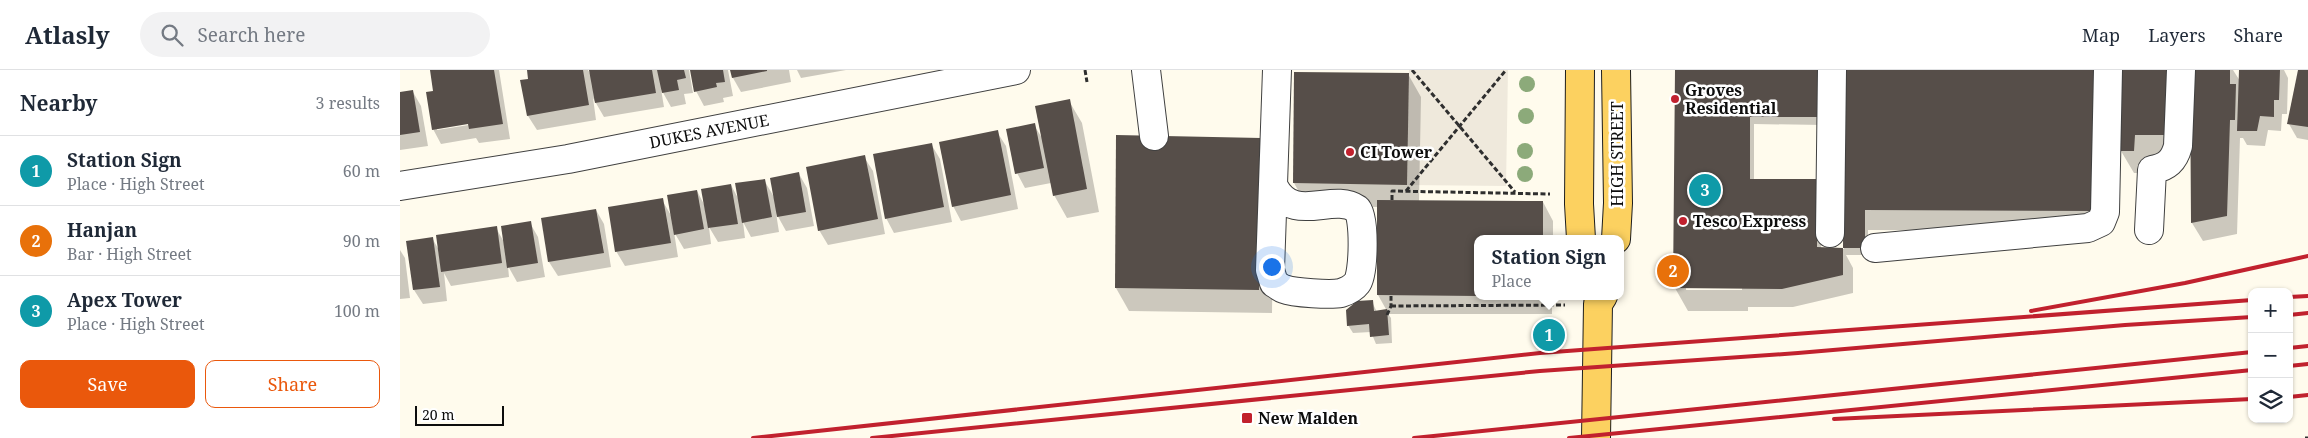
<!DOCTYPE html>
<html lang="en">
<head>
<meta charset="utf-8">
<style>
  :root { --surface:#fff; --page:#f2f2f3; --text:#1f2937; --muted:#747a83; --line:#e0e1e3; --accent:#ea580c }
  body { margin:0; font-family:"Noto Serif",serif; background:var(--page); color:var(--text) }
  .controls { position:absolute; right:15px; bottom:15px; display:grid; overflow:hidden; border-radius:10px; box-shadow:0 1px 4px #0004 }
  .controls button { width:45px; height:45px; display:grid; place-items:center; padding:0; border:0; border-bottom:1px solid var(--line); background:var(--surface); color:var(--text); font:25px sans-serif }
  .scale { position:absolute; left:15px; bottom:12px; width:89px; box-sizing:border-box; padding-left:5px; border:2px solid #0d0d0d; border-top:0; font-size:14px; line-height:18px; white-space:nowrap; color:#0d0d0d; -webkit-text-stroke:4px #fff; paint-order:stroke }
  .you { position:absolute; left:871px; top:196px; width:18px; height:18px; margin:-12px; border:4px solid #fff; border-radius:50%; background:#1a73e8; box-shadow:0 0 0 8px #1a73e833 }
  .badge { display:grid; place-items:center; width:32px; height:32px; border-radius:50%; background:var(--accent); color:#fff; font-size:16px; font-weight:700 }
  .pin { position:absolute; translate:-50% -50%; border:2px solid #fff; box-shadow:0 1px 5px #0006 }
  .popup { position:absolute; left:1074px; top:165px; width:150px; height:65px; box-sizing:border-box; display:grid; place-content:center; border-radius:10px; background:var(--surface); filter:drop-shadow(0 1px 4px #0005); font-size:16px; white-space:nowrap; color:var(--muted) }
  .popup b { font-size:19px; color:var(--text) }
  .popup::after { content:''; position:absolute; left:50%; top:100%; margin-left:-10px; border:10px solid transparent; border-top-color:var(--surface) }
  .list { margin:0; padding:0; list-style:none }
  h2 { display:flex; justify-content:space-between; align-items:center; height:65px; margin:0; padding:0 20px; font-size:21px }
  h2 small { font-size:16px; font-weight:400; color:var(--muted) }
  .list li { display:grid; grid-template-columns:32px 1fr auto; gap:15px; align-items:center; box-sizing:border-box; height:70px; padding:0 20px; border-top:1px solid var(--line) }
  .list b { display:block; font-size:19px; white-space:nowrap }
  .list p { margin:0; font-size:16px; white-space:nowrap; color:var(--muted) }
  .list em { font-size:16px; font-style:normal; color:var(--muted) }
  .actions { display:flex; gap:10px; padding:15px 20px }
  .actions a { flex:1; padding:11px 0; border:1px solid var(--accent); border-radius:10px; text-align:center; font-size:18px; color:var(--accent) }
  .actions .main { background:var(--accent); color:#fff }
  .icon { flex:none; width:28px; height:28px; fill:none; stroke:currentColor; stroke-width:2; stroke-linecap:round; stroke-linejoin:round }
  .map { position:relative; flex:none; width:1908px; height:368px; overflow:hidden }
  header { display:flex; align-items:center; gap:30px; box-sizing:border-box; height:70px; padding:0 25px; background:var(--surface); border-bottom:1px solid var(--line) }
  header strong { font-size:24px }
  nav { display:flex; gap:28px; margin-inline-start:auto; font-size:18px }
  .search { width:350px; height:45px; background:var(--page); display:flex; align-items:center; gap:12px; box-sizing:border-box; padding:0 18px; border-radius:28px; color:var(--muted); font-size:19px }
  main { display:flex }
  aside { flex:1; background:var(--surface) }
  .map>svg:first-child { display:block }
  .plaza { fill:#efe9dc }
  .shadow { fill:#0003; fill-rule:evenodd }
  .building { fill:#564e49 }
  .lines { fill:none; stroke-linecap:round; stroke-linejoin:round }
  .minor-casing { stroke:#404040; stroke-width:30 }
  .major-casing { stroke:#1e1e1e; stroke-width:30 }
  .path { stroke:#2f2f2f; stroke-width:3; stroke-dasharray:5 2.5; stroke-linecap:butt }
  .minor { stroke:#fff; stroke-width:28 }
  .major { stroke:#fcd160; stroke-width:28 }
  .rail { stroke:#c1212e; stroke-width:4 }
  .tree { fill:#8caa7a }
  .poi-dot { fill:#c1212e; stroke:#fff; stroke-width:2 }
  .labels { text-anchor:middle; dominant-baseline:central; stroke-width:5; stroke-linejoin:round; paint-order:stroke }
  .poi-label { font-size:16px; font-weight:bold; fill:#0d0d0d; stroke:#fff; text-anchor:start }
  .street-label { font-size:16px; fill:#0d0d0d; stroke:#fff }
</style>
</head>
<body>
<header>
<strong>Atlasly</strong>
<div class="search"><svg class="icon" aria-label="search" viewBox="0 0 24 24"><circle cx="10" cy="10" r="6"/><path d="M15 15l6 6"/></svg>Search here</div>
<nav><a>Map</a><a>Layers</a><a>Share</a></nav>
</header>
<main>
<aside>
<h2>Nearby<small>3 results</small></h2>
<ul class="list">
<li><span class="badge" style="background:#0f9aa8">1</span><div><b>Station Sign</b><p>Place · High Street</p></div><em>60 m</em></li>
<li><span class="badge" style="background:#e8710a">2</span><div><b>Hanjan</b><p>Bar · High Street</p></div><em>90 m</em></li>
<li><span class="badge" style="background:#0f9aa8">3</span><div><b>Apex Tower</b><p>Place · High Street</p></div><em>100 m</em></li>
</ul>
<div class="actions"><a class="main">Save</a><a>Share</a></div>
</aside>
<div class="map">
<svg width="1908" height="368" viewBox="0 0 1908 368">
  <rect width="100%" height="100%" fill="#fffbed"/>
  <path class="plaza" d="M1009,0H1108L1106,116L1007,115Z"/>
  <g class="shadow">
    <path d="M32,0H99L110,69L79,73L76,68L41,74L33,59L35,22ZM74,51L75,54L37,60V57Z"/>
    <path d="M128,0H188L191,5L190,0H289L293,23L284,24L286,34L271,37L261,19L264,37L204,47L193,28L196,50L137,60L128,46L122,11L130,10Z"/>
    <path d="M291,0H328L333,26L323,28L324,32L304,36L296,21Z"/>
    <path d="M331,0H389L391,12L341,22L333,8Z"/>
    <path d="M397,0H446L401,8Z"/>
    <path d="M1276,0H1423V55L1354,54V110L1422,118L1421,179H1444L1445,0H1699L1707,161L1468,160V185H1446L1453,198V223L1393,237H1348V241H1288L1275,218ZM1286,217L1342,218V220H1286Z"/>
    <path d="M1723,0L1785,87H1747V103H1734L1721,81Z"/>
    <path d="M1791,0H1833L1840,11V0H1884L1888,8L1887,44H1882L1881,61L1868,60L1865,76L1847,75L1843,68H1840L1837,164L1803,171L1792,153Z"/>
    <path d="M1908,0V70L1897,68L1889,54Z"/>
    <path d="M895,3L1008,4L1021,27L1019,131L1143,132L1153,151V169H1078V226H1152V244H988L991,248L992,273L976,274L971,262L953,263L948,255L972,232L977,242L987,241L978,225V137L907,136L894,113Z"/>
    <path d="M13,22L21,36L28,76L0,80V24Z"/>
    <path d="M669,31L682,53L699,142L667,148L654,125L651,113L625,118L617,103L634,55L642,68Z"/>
    <path d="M597,62L606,76L618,139L561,151L553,136Z"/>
    <path d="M718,67L874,92L872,243L729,241L716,218Z"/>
    <path d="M531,74L540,89L552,152L494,163L486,148Z"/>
    <path d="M464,87L473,101L485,164L428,175L419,160Z"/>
    <path d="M399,104L407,118L414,156L386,161L376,143L379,162L351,167L343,152L345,168L318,172L309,157L311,174L284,179L274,162L278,187L225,196L216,181L262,130L272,147L297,121L305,136L331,115L339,130L364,110L374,127Z"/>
    <path d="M196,140L204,154L211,197L158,206L149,192Z"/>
    <path d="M130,153L138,167L145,207L117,212L108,196L109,207L51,216L44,203L47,231L23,234L14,220L32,168L39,180L96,158L104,172Z"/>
    <path d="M0,180L5,188L10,228L0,229Z"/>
  </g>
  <g class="building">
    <path d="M30,0H94L103,54L69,59L68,54L32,60L26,22L33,21Z"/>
    <path d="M127,0H183L189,35L127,46L120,10L128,9Z"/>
    <path d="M189,0H252L256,23L195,33Z"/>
    <path d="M257,0H284L286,8L277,10L279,20L262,23Z"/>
    <path d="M290,0H323L325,12L316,13L317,17L294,22Z"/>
    <path d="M330,0H367V1L332,8Z"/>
    <path d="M1275,0H1419V47H1350V109H1418L1417,177L1443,178L1444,0H1697L1696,141L1465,140V178H1443V205L1382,219L1273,218Z"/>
    <path d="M1722,0H1775L1773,65H1735L1734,81H1720Z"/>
    <path d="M1790,0H1830V14H1836L1835,50H1830L1827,146L1791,153Z"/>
    <path d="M1839,0H1880L1879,30H1874V47L1860,46L1857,61H1837Z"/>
    <path d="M1898,0H1908V57L1887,54Z"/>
    <path d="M894,2L1009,3L1007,115L893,113Z"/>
    <path d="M13,20L20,62L0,65V22Z"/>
    <path d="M670,29L687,119L653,126L635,36Z"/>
    <path d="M635,53L644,98L615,104L606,59Z"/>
    <path d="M598,60L611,125L552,137L539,72Z"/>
    <path d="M716,65L861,68L859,220L715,218Z"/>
    <path d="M532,73L544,137L485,149L473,84Z"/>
    <path d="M465,85L478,149L418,161L406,97Z"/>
    <path d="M399,102L406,142L377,147L370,108Z"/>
    <path d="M365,109L372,147L342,153L335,113Z"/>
    <path d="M331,114L338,154L308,158L301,119Z"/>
    <path d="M297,120L304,159L274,165L267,125Z"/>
    <path d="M263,128L271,173L215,182L208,137Z"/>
    <path d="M977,130L1143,131V169H1078V226L977,225Z"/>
    <path d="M196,139L204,183L148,192L141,148Z"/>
    <path d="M131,151L138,193L107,198L101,156Z"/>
    <path d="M97,156L102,193L41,202L36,165Z"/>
    <path d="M33,167L40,217L13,220L6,171Z"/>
    <path d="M973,230L974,241L987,239L989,265L970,267L969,254L947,256L946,240L957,231Z"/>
  </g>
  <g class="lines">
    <defs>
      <g id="minor">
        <path d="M746,0L754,66"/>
        <path d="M0,116L168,89L616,0"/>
        <path d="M874,117C894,155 932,122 957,139C965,145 964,205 957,213C954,217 947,221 941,223C931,225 894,223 884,219C881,218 877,215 874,213L870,200L877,0"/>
        <path d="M1749,160L1752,100C1767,97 1774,91 1778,76L1781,0"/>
        <path d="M1430,163L1432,0"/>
        <path d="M1475,178L1688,158L1701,152L1705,142L1708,0"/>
      </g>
      <g id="major">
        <path d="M1180,0L1179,134L1181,169"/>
        <path d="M1216,169L1218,133L1216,0"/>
        <path d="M1196,368L1198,234L1203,226"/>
      </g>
    </defs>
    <use href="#minor" class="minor-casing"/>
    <use href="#major" class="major-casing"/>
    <g class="path">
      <path d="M685,0L687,12"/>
      <path d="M1012,0L1115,122"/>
      <path d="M1006,121L1106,0"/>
      <path d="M992,130V121L1150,124"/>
      <path d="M991,236L1165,235"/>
      <path d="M987,245L991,236V226"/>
      <path d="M1905,368H1908"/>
    </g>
    <use href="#minor" class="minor"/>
    <use href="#major" class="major"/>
    <g class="rail">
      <path d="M1889,227L1908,226"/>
      <path d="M1631,241L1785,213L1908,186"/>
      <path d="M1889,245L1908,243"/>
      <path d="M1889,278L1908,276"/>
      <path d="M1889,296L1908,294"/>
      <path d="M1889,327L1908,325"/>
      <path d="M1434,349L1852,329"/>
      <path d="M353,368L1140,283L1852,230"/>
      <path d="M472,368L1140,301L1398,283L1725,255L1852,247"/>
      <path d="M1014,368L1852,282"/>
      <path d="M1169,368L1852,300"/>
    </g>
  </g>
  <g class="tree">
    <circle cx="1127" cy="14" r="8"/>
    <circle cx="1126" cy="46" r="8"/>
    <circle cx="1125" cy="81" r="8"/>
    <circle cx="1125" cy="104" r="8"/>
  </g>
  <g class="poi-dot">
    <circle cx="1275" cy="29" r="5"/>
    <circle cx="950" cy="82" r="5"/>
    <circle cx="1283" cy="151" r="5"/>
    <rect x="841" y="342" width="12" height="12" rx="2.5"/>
  </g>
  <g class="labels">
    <g class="poi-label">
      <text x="1285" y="20">Groves<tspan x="1285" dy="18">Residential</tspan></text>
      <text x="960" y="82">CI Tower</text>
      <text x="1293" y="151">Tesco Express</text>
      <text x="858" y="348">New Malden</text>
    </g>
    <g class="street-label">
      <text transform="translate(309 61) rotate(-11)">DUKES AVENUE</text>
      <text transform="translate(1217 84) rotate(-90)">HIGH STREET</text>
    </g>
  </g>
</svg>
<div class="controls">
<button>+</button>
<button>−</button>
<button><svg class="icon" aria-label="layers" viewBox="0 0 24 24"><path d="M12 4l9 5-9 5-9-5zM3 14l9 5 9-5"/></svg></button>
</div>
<div class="scale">20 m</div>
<div class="you"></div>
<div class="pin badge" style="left:1149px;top:265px;background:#0f9aa8">1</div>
<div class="popup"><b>Station Sign</b>Place</div>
<div class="pin badge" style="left:1273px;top:201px;background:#e8710a">2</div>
<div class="pin badge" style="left:1305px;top:120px;background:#0f9aa8">3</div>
</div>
</main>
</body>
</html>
